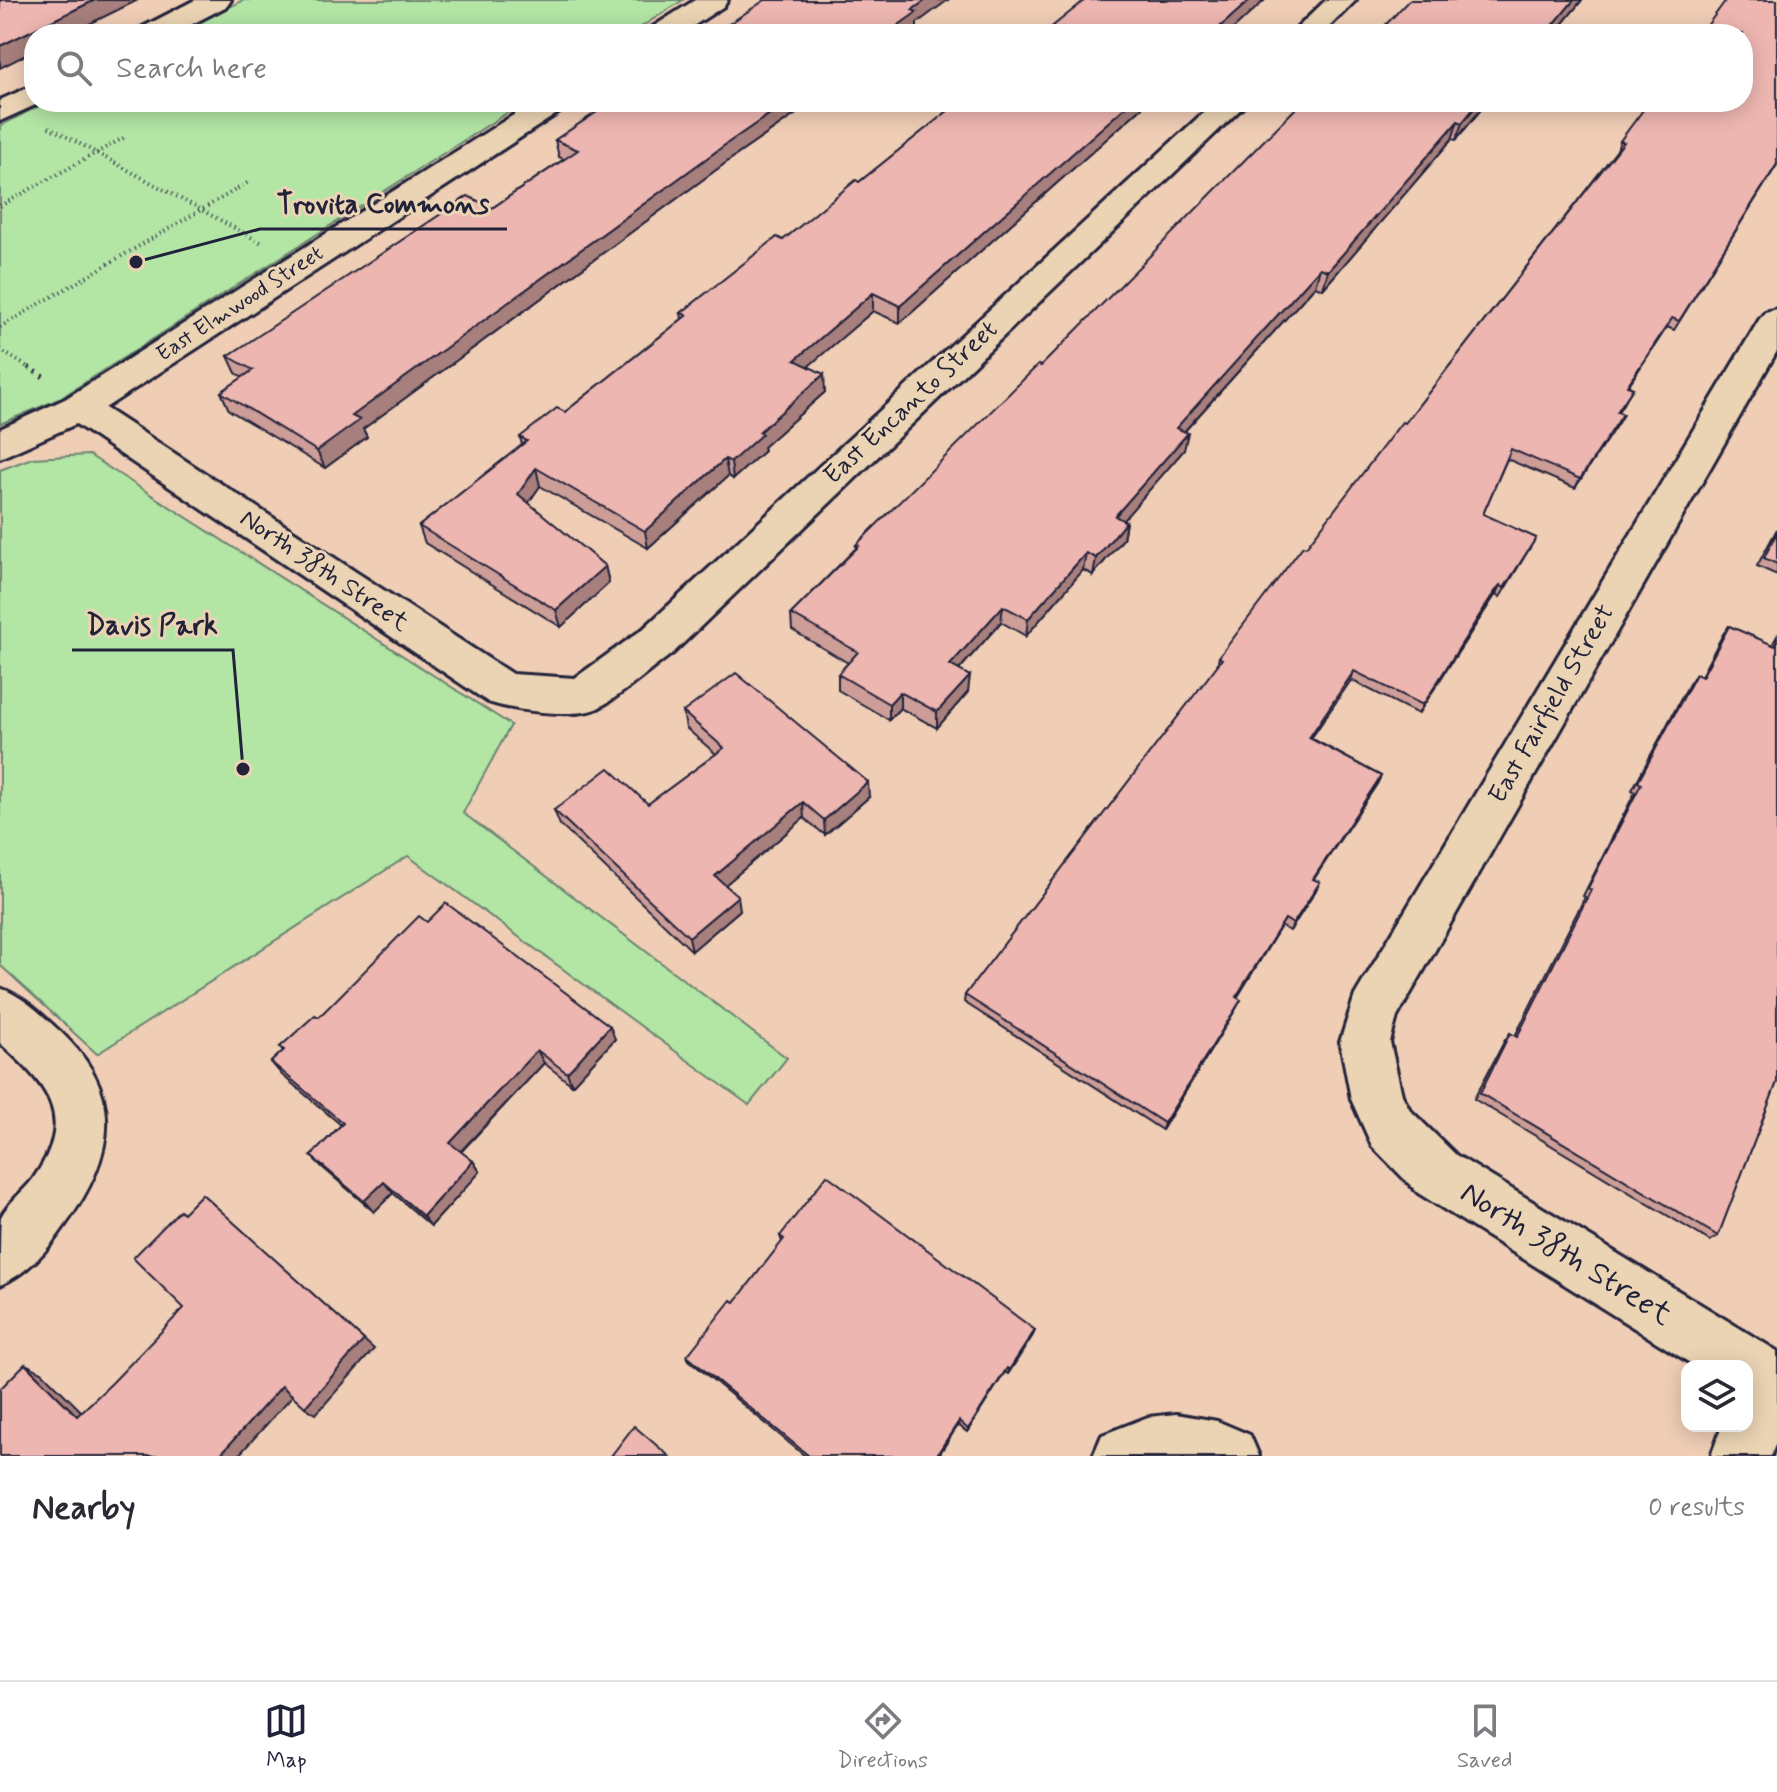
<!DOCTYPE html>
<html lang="en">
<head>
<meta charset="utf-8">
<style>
  :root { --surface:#fff; --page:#f7f7f7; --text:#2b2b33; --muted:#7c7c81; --line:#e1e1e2; --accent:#22223b }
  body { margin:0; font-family:Mynerve,sans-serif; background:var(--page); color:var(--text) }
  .controls { position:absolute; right:24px; bottom:24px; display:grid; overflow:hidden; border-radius:16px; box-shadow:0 4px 20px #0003 }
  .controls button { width:72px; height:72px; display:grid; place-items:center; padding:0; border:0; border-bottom:2px solid var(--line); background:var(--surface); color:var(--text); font:40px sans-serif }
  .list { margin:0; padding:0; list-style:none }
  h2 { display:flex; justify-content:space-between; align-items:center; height:104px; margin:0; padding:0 32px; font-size:34px }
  h2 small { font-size:26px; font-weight:400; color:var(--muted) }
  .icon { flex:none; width:44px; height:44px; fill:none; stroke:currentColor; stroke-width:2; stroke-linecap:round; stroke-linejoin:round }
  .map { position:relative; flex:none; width:1777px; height:1456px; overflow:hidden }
  .search { position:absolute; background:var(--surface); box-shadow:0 4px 20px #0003; left:24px; right:24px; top:24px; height:88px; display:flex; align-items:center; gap:20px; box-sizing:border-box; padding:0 28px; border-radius:32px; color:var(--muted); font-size:30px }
  .sheet { height:224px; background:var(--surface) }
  nav { display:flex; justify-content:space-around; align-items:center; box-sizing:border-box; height:112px; border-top:2px solid var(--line); background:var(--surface); font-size:22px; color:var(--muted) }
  nav a { display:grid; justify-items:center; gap:4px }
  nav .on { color:var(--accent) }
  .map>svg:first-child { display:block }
  .green { fill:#b3e5a5; stroke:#6a8470; stroke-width:2 }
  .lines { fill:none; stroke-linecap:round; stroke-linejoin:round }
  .minor-casing { stroke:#22223b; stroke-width:6 }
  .path-far1 { stroke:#22223b; stroke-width:4; stroke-dasharray:1 4; stroke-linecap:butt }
  .path { stroke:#22223b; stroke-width:5; stroke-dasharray:2 6; stroke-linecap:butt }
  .minor { fill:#ebd4b4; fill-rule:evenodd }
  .wall { fill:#cd9d98; stroke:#22223b; stroke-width:2 }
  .shaded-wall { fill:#a77f7c; stroke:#22223b; stroke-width:2 }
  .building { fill:#eeb6b1; stroke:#22223b; stroke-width:2 }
  .labels { text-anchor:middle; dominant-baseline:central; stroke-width:6; stroke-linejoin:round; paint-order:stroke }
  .far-street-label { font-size:22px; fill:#22223b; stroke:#ebd4b4 }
  .street-label { font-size:26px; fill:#22223b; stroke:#ebd4b4 }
  .near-street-label { font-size:32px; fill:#22223b; stroke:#ebd4b4 }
  .leader { fill:none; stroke:#22223b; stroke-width:3 }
  .callout-dot { fill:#22223b; stroke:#ebd4b4; stroke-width:3 }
  .callout-label { font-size:28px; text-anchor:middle; font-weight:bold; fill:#22223b; stroke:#ebd4b4; stroke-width:6; stroke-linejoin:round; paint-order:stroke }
</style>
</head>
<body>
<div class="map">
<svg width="1777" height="1456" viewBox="0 0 1777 1456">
  <rect width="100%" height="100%" fill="#f0ceb6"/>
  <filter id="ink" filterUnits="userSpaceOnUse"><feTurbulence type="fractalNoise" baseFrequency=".0125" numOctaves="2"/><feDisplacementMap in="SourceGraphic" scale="16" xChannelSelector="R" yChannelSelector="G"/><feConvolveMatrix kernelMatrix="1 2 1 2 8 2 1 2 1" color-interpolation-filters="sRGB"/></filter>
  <g filter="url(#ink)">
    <g class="green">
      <path d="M243,0H683L630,34H177Z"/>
      <path d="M46,102H524L59,399L0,424V126Z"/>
      <path d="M89,455L511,725L463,813L787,1058L749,1105L408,856L97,1054L0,965V470L32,458Z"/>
    </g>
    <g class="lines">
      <defs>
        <g id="minor">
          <path d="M195,0H231L227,6L173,34H137L141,28Z"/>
          <path d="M695,0H728L724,6L681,34H647L651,28Z"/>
          <path d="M1326,0H1356L1322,34H1291Z"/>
          <path d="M34,85V102H42L0,121V100Z"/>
          <path d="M534,102H570L566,108L105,408L512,674L575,678L643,629L1215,102H1248L673,653C649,670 624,694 598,708C576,719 511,710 488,702L76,424L0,458V429L65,399Z"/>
          <path d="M1777,309V351L1397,1017L1390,1042L1402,1095L1410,1110L1456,1155L1777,1351V1439L1771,1456H1711L1722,1426H1747V1366H1695L1418,1193L1372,1146L1351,1099L1340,1042L1355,995L1759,320L1765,312Z"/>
          <path d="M0,988C22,996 38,1011 55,1027C127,1090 117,1155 63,1228C46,1252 27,1273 0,1285C0,1270 0,1228 1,1217C8,1203 24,1191 33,1179C77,1117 48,1086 0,1043Z"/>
          <path d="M1176,1414L1217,1421L1250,1435L1259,1456H1093L1102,1435L1148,1417Z"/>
        </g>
      </defs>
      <use href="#minor" class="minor-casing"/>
      <g class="path-far1">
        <path d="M49,127L262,243"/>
        <path d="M0,206L127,136"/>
        <path d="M0,327L249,182"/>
        <path d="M0,350L31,369"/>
      </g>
      <path class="path" d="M28,367L47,379"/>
      <use href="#minor" class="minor"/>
    </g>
    <g class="wall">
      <path d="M1582,0L1554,34H1377Z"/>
      <path d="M612,102H813L731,159L363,429L367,437L325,468L229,410L221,392L243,377L236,373L228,356L492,208L564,159L559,157L555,140Z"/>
      <path d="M958,102H1148L900,323L873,311L808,366L825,392L763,447L764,451L733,479L728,476L648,548L540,486L528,503L605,566L609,583L561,627L425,543L419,526L522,445L520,437L565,412L682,319L681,313L783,240L859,182L958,103Z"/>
      <path d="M1487,102L1456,140L1452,139L1323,289L1315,286L1184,432V450L1123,520L1126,522L1123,539L1093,575L1083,570L1026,636L1001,622L959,670L968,692L937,728L900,708L889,720L838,690V674L848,663L792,630L791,614L856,548V545L1041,366Z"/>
      <path d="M1620,141L1777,165L1674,330L1667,327L1628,386L1633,388L1618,412L1623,414L1575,488L1507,459L1483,514L1536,538L1500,597L1496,594L1487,606L1418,714L1351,680L1311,738L1381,776L1377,784L1314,879L1316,890L1290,931L1281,926L1237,998V1007L1162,1130L964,1002L965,995L1217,666L1219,657L1405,423L1617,150Z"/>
      <path d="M1777,529V575L1757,566Z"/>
      <path d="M1729,626L1772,645L1777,636V1082L1718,1236L1710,1241L1474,1099L1505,1040L1510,1033L1515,1036L1585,897L1583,896L1635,792L1632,790L1690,682L1696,674L1701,676L1723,634Z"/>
      <path d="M683,712L869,797L825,835L804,818L725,885L740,910L692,951L560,825L554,810L648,804L716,754L686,728Z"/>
      <path d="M427,922L615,1039L572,1085L544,1063L461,1152L473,1161L480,1172L431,1226L393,1193L374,1212L322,1167L311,1156L341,1125L282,1075L271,1062L283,1051L280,1047L319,1017Z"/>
      <path d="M780,1236L1035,1330L1033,1335L1008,1374L1005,1372L967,1432L958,1425L938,1456H805L689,1360L687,1356L735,1302L782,1242Z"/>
    </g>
    <g class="shaded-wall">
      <path d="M95,0H138L69,34H34V51L0,68V46Z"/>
      <path d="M926,0H948L917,23V29L910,34H886L912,10Z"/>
      <path d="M1250,0H1265L1228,34H1212Z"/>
      <path d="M1574,0H1582L1554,34H1549L1550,29Z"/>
      <path d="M787,102H813L731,159L363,429L367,437L325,468L317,451L352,416L729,142Z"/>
      <path d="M1131,102H1148L900,323V306Z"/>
      <path d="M1479,102H1487L1456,140L1462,123Z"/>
      <path d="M1458,121L1452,139L1323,289L1328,271Z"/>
      <path d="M1320,268L1315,286L1172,445L1176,428Z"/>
      <path d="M873,293V311L796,377L795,360Z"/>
      <path d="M1672,318L1667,327L1622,395L1627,386Z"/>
      <path d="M824,374L825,392L763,447L764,451L733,479L731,462L759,432Z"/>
      <path d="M1623,414L1618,423L1575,488L1580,479Z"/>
      <path d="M1188,433L1184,450L1112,533L1115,516Z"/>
      <path d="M725,459L728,476L648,548L645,531Z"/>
      <path d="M536,468L540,486L523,511L518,494Z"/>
      <path d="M1126,522L1123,539L1093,575L1096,558Z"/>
      <path d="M1086,553L1083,570L1026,636L1028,619Z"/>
      <path d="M605,566L609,583L561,627L556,610Z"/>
      <path d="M1500,585L1496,594L1418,714L1423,705Z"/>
      <path d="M1003,606L1001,622L949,681L950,665Z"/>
      <path d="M1354,671L1351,680L1306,746L1309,738Z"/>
      <path d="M970,676L968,692L937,728V712Z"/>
      <path d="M900,692V708L889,720V704Z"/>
      <path d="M1381,776L1377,784L1309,886L1313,879Z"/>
      <path d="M868,782L869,797L825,835L824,820Z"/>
      <path d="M803,802L804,818L718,891L715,876Z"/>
      <path d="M1320,882L1316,890L1290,931L1293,924Z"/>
      <path d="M738,896L740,910L692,951L689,937Z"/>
      <path d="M1285,919L1281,926L1233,1004L1236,997Z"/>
      <path d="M1241,1000L1237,1007L1162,1130L1164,1123Z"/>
      <path d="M610,1026L615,1039L572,1085L567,1073Z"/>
      <path d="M537,1050L544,1063L458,1154L450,1143Z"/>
      <path d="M473,1161L480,1172L431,1226L423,1216Z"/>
      <path d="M384,1182L393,1193L374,1212L364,1201Z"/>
      <path d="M202,1194L374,1349L316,1414L305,1407Z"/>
      <path d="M1035,1330L1033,1335L1008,1374L1009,1370Z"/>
      <path d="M25,1364L42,1372L93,1423L77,1416Z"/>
      <path d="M1007,1368L1005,1372L967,1432L968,1429Z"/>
      <path d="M282,1386L294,1394L238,1456H219Z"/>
      <path d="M959,1421L958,1425L938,1456H936Z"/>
    </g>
    <g class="building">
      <path d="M0,0H95L0,46Z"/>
      <path d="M765,0H926L912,10L917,12L886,34H714Z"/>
      <path d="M1085,0H1250L1212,34H1043Z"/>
      <path d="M1409,0H1574L1550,29L1542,27L1536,34H1377Z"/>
      <path d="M1726,0H1777V164L1679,321L1672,318L1627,386L1633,388L1617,412L1623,414L1580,479L1511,449L1483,514L1536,538L1504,588L1500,585L1491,597L1423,705L1354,671L1309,738L1381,776L1313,879L1320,882L1293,924L1285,919L1236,997L1241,1000L1164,1123L965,995L1222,659L1219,657L1303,546L1306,547L1402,422L1405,423L1624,142L1620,141L1649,102H1743V34H1701Z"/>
      <path d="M612,102H787L729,142L352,416L360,420L317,451L221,392L253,370L228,356L468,196L492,208L578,150L555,140Z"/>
      <path d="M959,102H1131L900,306L873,293L795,360L824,374L759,432L762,434L731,462L725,459L645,531L536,468L518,494L605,566L556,610L419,526L527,441L520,437L557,408L565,412L687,315L681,313L777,237L783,240L856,180L859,182Z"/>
      <path d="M1302,102H1479L1462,123L1458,121L1328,271L1320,268L1176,428L1188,433L1115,516L1126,522L1096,558L1086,553L1028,619L1003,606L950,665L970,676L937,712L900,692L889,704L838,674L858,652L791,614L859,546L856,545L1038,365L1041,366Z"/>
      <path d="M1777,532V564L1764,558Z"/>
      <path d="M1729,626L1775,646L1777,641V1082L1718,1236L1480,1093L1510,1033L1517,1037L1591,890L1588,888L1641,784L1638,782L1696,674L1702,677Z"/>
      <path d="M736,673L868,782L824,820L803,802L715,876L738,896L689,937L554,810L609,768L648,804L724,748L683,712Z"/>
      <path d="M446,903L610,1026L567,1073L537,1050L450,1143L473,1161L423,1216L384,1182L364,1201L311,1156L343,1123L271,1062L284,1050L280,1047L315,1015L319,1017L419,916L427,922Z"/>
      <path d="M827,1175L1035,1330L1009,1370L1007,1368L968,1429L959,1421L936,1456H809L687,1356L731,1300L735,1302L784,1239L780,1236Z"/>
      <path d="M202,1194L364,1340L305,1407L282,1386L219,1456H0V1389L25,1364L77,1416L112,1383L184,1308L133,1258L180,1210L183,1213Z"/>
      <path d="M634,1426L669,1456H611Z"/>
    </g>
  </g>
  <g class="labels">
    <g class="far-street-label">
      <text transform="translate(240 304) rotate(-33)">East Elmwood Street</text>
    </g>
    <g class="street-label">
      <text transform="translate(911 403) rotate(-43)">East Encanto Street</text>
      <text transform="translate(324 571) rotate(34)">North 38th Street</text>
      <text transform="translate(1552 704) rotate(-60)">East Fairfield Street</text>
    </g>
    <g class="near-street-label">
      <text transform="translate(1566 1254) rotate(32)">North 38th Street</text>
    </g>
  </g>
  <path class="leader" d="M136 262L260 229H507M243 769L233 650H72"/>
  <g class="callout-dot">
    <circle cx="136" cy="262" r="8"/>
    <circle cx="243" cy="769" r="8"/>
  </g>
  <g class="callout-label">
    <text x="383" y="213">Trovita Commons</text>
    <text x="152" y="634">Davis Park</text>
  </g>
</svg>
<div class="controls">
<button><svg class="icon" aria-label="layers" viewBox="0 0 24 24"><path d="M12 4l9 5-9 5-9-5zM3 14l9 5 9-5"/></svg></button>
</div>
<div class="search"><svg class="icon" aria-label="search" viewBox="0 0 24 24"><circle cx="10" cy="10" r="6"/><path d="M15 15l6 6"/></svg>Search here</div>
</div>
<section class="sheet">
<h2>Nearby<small>0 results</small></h2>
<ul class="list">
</ul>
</section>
<nav>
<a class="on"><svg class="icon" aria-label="map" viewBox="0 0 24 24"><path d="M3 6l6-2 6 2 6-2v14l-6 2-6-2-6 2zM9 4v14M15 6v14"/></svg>Map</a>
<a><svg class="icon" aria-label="directions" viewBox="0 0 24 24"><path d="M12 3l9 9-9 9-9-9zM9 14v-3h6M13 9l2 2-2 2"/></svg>Directions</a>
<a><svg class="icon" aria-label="saved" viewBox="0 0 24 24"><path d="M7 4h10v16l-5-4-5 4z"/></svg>Saved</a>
</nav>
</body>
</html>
